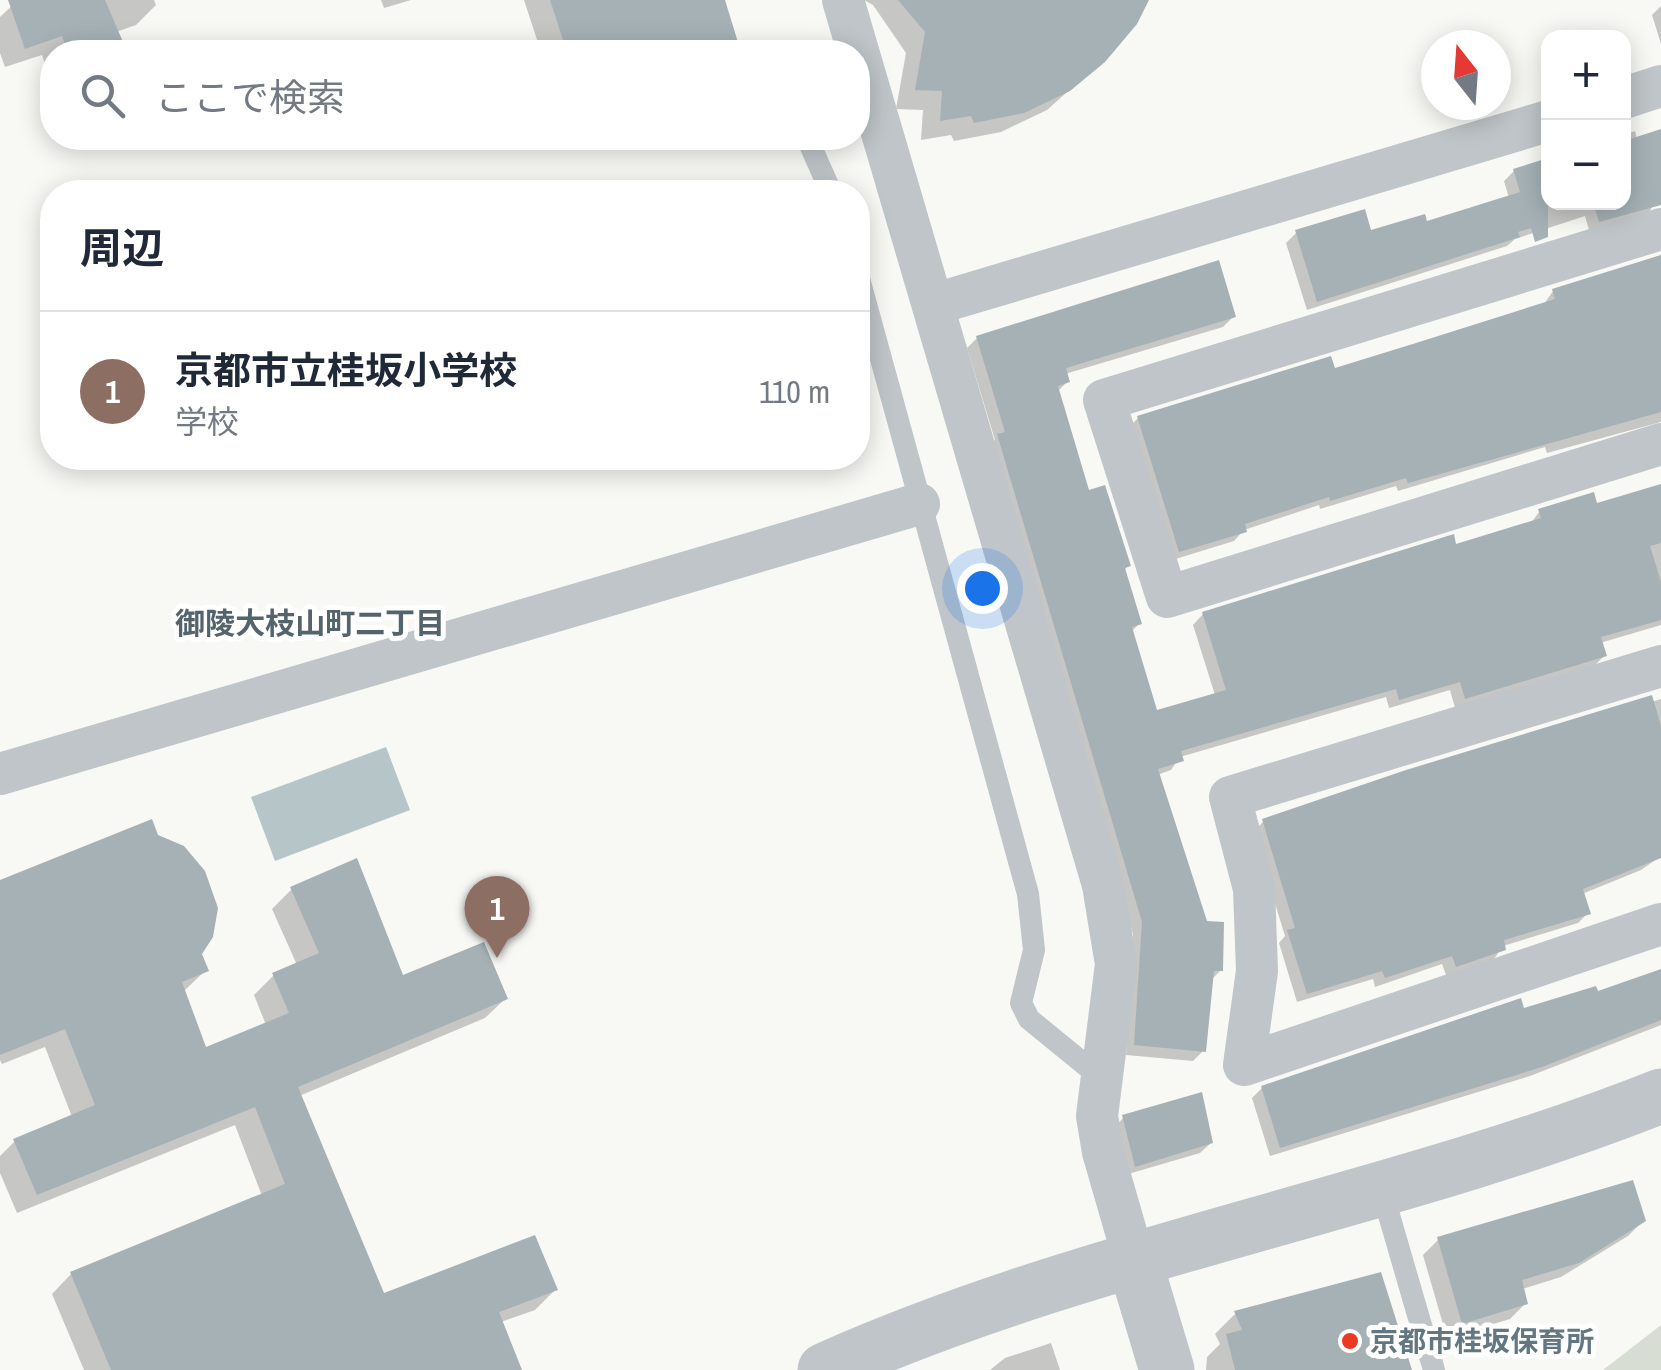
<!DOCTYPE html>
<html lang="ja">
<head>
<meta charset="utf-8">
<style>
  :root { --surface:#fff; --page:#f2f2f3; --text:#1f2937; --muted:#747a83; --line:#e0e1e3; --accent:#d93025 }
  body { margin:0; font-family:"Archivo Narrow","Noto Sans JP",sans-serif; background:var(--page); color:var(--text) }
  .controls { position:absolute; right:30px; top:30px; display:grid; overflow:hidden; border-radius:20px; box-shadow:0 5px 25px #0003 }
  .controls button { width:90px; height:90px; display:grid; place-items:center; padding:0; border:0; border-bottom:2px solid var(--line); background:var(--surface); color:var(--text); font:50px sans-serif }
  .compass { position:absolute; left:1421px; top:30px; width:90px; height:90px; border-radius:50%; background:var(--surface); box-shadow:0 5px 25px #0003; rotate:343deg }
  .you { position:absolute; left:982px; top:588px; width:35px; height:35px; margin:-25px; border:8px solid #fff; border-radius:50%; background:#1a73e8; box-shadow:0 0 0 15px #1a73e833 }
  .badge { display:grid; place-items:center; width:65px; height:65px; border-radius:50%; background:var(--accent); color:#fff; font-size:32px; font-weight:700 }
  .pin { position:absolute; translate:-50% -82px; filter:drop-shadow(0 2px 5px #0008) }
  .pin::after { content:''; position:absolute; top:52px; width:35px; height:30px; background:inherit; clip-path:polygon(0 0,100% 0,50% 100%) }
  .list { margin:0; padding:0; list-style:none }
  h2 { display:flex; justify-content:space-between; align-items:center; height:130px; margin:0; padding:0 40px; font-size:42px }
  h2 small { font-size:32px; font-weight:400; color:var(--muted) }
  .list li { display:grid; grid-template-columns:65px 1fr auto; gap:30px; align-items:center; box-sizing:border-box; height:160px; padding:0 40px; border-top:2px solid var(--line) }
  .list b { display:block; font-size:38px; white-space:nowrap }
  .list p { margin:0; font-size:32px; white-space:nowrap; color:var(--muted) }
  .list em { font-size:32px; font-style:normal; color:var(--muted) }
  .icon { flex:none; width:55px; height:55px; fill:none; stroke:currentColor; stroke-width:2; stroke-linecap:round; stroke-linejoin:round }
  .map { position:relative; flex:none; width:1661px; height:1370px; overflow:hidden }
  .search { position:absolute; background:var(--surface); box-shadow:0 5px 25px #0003; left:40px; top:40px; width:830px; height:110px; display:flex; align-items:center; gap:25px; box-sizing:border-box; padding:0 35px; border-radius:40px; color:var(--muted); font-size:38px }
  .panel { position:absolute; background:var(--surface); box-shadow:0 5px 25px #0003; left:40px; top:180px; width:830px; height:290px; border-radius:40px }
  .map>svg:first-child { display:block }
  .green { fill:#d8ddd4 }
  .water { fill:#b6c6c8 }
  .shadow { fill:#0003 }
  .building { fill:#a5b1b5 }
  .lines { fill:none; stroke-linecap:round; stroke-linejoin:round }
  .service { stroke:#bfc5c8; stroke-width:22 }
  .minor { stroke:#bfc5c8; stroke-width:42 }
  .tertiary { stroke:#bfc5c8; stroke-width:55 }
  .poi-dot { fill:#ea3a24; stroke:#fff; stroke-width:4 }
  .labels { text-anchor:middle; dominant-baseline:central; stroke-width:10; stroke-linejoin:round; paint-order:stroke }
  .poi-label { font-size:28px; font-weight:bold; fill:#627781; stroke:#fff; text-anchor:start }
  .neighbourhood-label { font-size:30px; font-weight:bold; fill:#54646c; stroke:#fff }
</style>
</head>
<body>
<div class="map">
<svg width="1661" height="1370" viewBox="0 0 1661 1370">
  <rect width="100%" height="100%" fill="#f8f8f5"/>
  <path class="green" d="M1661,1325V1370H1603Z"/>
  <path class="water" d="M386,747L410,810L275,861L251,797Z"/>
  <g class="shadow">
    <path d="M18,0H154L156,5L136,25L116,32L120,42L109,52H52L50,78L42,55L5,67L0,53V17Z"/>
    <path d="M381,0H411L384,8Z"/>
    <path d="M524,0H722L739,52H541Z"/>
    <path d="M864,0H1147L1103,60L1047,110L1001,132L954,141L951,135L921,140L923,110L896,109L906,53L873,5Z"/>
    <path d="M1661,6V44L1652,15Z"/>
    <path d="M1635,131L1637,139L1661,132V192L1648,214L1589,230L1585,216L1515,239L1507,246L1307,310L1286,243L1296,233L1369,234L1425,224L1509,198L1504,181L1514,171L1548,159V202H1624V135Z"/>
    <path d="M1661,255V422L1547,453L1545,447L1398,491L1396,486L1320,509L1319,505L1244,530L1234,541L1169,561L1128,428L1138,418L1333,371L1544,304L1553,291Z"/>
    <path d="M1233,317L1223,327L1065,374L1067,382L1057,392L1088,493L1128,566L1123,571L1139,624L1131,632L1156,714L1215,695L1193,625L1203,614L1530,524L1540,511L1595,506L1661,486V625L1600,643L1604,656L1594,666L1455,708L1450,690L1389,708L1386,697L1180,757L1171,770L1157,775L1221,970L1211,980L1203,1051L1193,1061L1126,1055L1133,934L988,447L995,440L967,348L977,338Z"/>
    <path d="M1661,699V856L1641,870L1582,894L1588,913L1578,923L1503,946L1494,959L1446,975L1442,964L1375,987L1373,979L1297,1002L1279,943L1285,936L1253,832L1263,822Z"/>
    <path d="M0,883L199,954L206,970L183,992L205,1050L266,1025L254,995L274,975L297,965L272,909L292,889L402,978L505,999L485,1018L299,1096L383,1297L555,1290L535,1310L501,1322L520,1370H84L52,1294L71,1274L262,1196L235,1125L17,1213L0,1173V1156L15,1141L72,1117L45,1047L2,1064L0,1060Z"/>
    <path d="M1661,972V1025L1530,1076L1270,1156L1252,1098L1262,1088L1522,1011L1596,995Z"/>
    <path d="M1124,1117L1211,1143L1200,1153L1125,1175L1114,1128Z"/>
    <path d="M1644,1220L1628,1236L1561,1277L1522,1289L1526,1303L1510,1319L1447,1338L1423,1255L1438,1240Z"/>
    <path d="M1235,1314L1409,1370H1206L1207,1357L1220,1344L1215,1334Z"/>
    <path d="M1051,1343L1060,1370H990L1005,1358Z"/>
  </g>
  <g class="building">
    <path d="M8,0H105L123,42L93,52H68L62,36L25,49Z"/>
    <path d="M550,0H725L741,52H567Z"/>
    <path d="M898,0H1149L1137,24L1105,62L1070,91L1024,113L974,123L971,116L940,121L942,91L915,90L925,32Z"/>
    <path d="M1661,129V205L1599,222L1593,202H1624V141Z"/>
    <path d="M1548,158V237L1535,242L1531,228L1518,232L1520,237L1317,302L1295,230L1365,209L1371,230L1425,214L1427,221L1520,192L1513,169Z"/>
    <path d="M1661,255V412L1408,483L1406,478L1330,501L1329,497L1245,524L1247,532L1179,552L1137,416L1331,356L1335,368L1416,343L1555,299L1552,289Z"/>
    <path d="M1219,260L1236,317L1066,368L1070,382L1058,386L1089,490L1105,485L1131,566L1125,568L1142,624L1132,627L1157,710L1226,690L1202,612L1454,534L1456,544L1541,518L1538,509L1594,492L1597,503L1661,484V543L1650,546L1661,582V620L1601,637L1607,656L1465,699L1460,682L1399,700L1396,689L1181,751L1184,761L1158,769L1207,921L1224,922L1223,971H1214L1206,1052L1134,1045L1142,922L997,434L1005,432L976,336Z"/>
    <path d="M1652,695L1661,726V858L1583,889L1591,914L1504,940L1506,950L1456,967L1452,956L1385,978L1382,971L1307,994L1287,930L1295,928L1262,819L1406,770Z"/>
    <path d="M152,819L158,835L184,846L205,871L218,908L213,937L202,954L209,971L182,982L206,1047L289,1013L272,973L319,953L290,887L357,858L403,975L484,942L508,999L298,1087L384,1293L535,1235L558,1290L499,1312L522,1370H111L70,1272L285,1184L255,1107L37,1195L13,1139L95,1105L65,1029L0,1055V880Z"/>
    <path d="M1661,969V1020L1542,1067L1280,1148L1261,1086L1521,998L1524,1008L1596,986L1598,991Z"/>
    <path d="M1202,1092L1213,1143L1135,1167L1122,1115Z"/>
    <path d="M1633,1180L1646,1221L1579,1263L1522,1280L1528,1304L1462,1324L1437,1237Z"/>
    <path d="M1381,1272L1412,1370H1235L1226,1334L1242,1330L1234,1311Z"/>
  </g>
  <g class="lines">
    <g class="service">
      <path d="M807,138L831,192"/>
      <path d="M858,275L1028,894L1034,950L1021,1003L1029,1019L1100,1077"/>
      <path d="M1382,1191L1434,1370"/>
    </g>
    <g class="minor">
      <path d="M843,0L1103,885L1116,964L1097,1116L1103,1152L1135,1263"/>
      <path d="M1624,98L1661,86"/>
      <path d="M1661,229L1104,400L1167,597L1661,444"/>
      <path d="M935,304L1548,121"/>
      <path d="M1661,666L1230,797L1254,889L1257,971L1244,1065L1661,924"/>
      <path d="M0,774L919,504"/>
    </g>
    <g class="tertiary">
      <path d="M1135,1263L1167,1370"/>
      <path d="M825,1370C1091,1251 1389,1204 1661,1096"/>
    </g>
  </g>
  <circle class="poi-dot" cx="1350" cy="1341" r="10"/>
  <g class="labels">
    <g class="poi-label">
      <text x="1370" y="1341">京都市桂坂保育所</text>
    </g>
    <g class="neighbourhood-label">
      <text x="310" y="623">御陵大枝山町二丁目</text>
    </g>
  </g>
</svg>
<div class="controls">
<button>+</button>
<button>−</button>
</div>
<svg class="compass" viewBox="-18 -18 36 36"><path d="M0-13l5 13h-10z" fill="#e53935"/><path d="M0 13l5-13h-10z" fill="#747a83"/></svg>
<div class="you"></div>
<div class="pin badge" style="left:497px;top:958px;background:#8d6e63">1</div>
<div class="search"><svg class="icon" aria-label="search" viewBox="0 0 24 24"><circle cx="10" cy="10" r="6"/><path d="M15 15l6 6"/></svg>ここで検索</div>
<section class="panel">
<h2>周辺<small></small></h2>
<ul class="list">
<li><span class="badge" style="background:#8d6e63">1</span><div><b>京都市立桂坂小学校</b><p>学校</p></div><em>110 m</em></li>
</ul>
</section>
</div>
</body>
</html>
